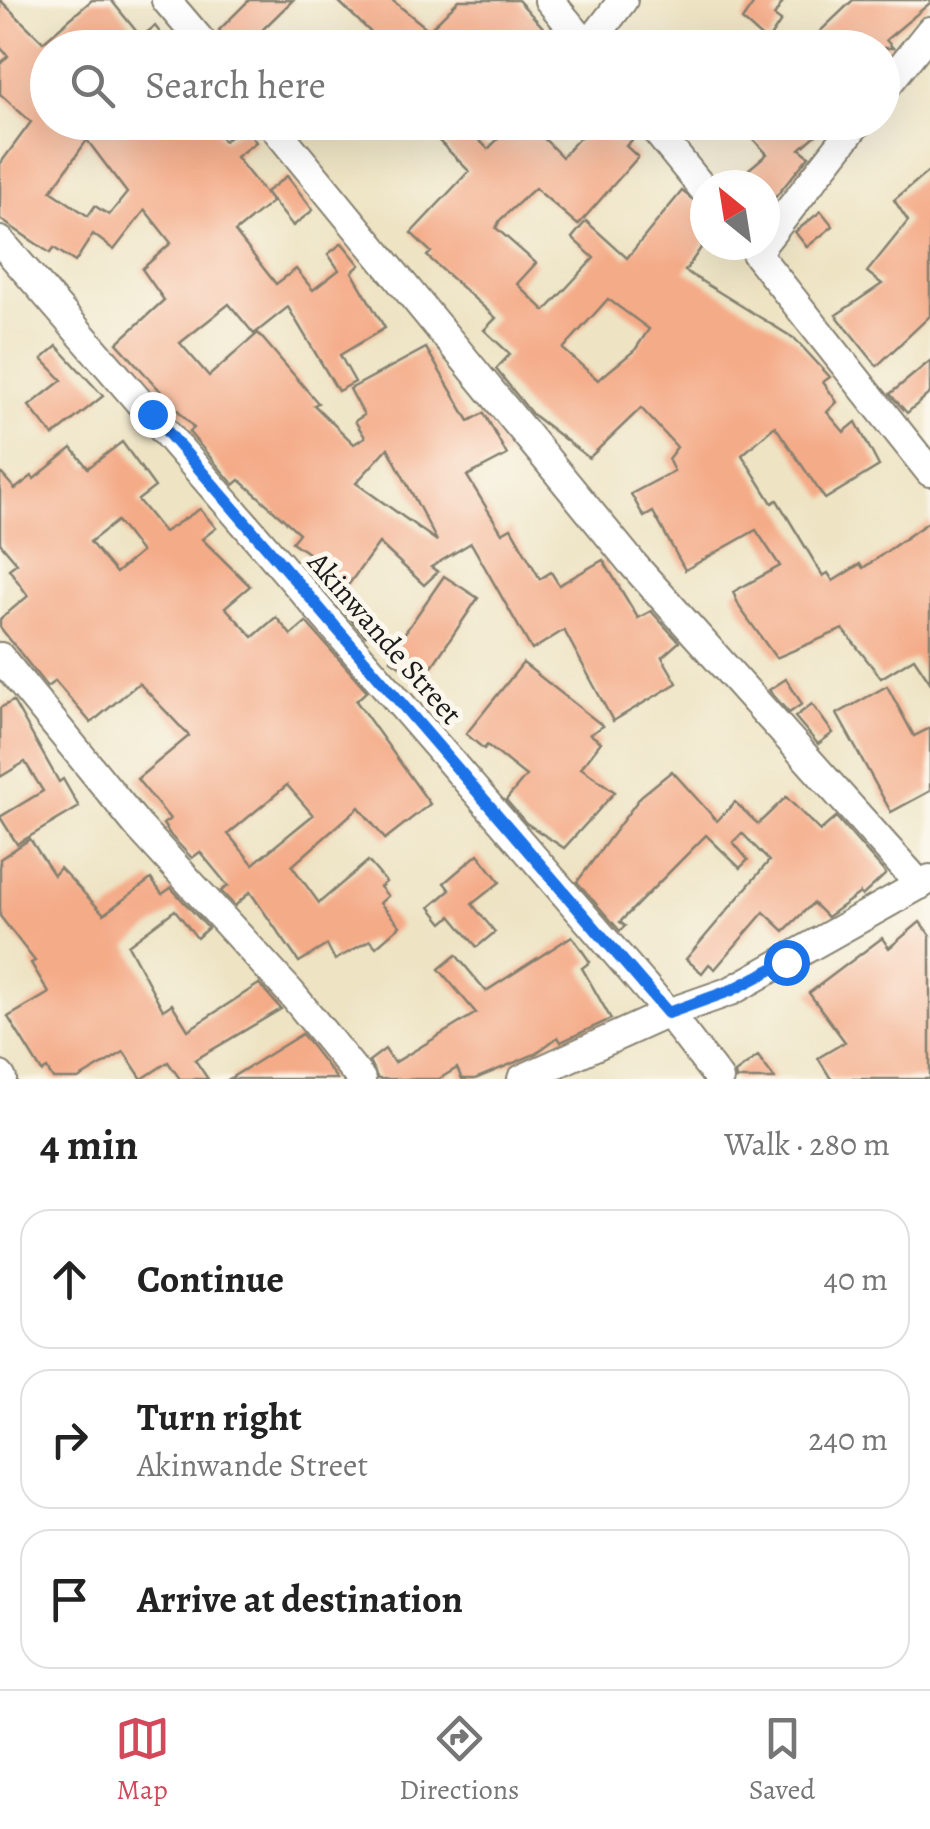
<!DOCTYPE html>
<html lang="en">
<head>
<meta charset="utf-8">
<style>
  :root { --surface:#fff; --page:#f6f6f6; --text:#222; --muted:#767676; --line:#e0e0e0; --accent:#d1495b }
  body { margin:0; font-family:Alegreya,serif; background:var(--page); color:var(--text) }
  .compass { position:absolute; left:690px; top:170px; width:90px; height:90px; border-radius:50%; background:var(--surface); box-shadow:0 10px 40px #0002; rotate:330deg }
  .stop { position:absolute; width:30px; height:30px; margin:-22px; border:8px solid #1a73e8; border-radius:50%; background:#fff }
  .stop.end { background:#1a73e8; border-color:#fff; box-shadow:0 2px 10px #0008 }
  .list { margin:0; padding:0; list-style:none }
  h2 { display:flex; justify-content:space-between; align-items:center; height:130px; margin:0; padding:0 40px; font-size:42px }
  h2 small { font-size:32px; font-weight:400; color:var(--muted) }
  .list li { display:grid; grid-template-columns:65px 1fr auto; gap:30px; align-items:center; box-sizing:border-box; height:140px; margin:0 20px 20px; padding:0 20px; border:2px solid var(--line); border-radius:30px }
  .list b { display:block; font-size:38px; white-space:nowrap }
  .list p { margin:0; font-size:32px; white-space:nowrap; color:var(--muted) }
  .list em { font-size:32px; font-style:normal; color:var(--muted) }
  .icon { flex:none; width:55px; height:55px; fill:none; stroke:currentColor; stroke-width:2; stroke-linecap:round; stroke-linejoin:round }
  .map { position:relative; flex:none; width:930px; height:1079px; overflow:hidden }
  .search { position:absolute; background:var(--surface); box-shadow:0 10px 40px #0002; left:30px; right:30px; top:30px; height:110px; display:flex; align-items:center; gap:25px; box-sizing:border-box; padding:0 35px; border-radius:55px; color:var(--muted); font-size:38px }
  .sheet { height:610px; background:var(--surface) }
  nav { display:flex; justify-content:space-around; align-items:center; box-sizing:border-box; height:140px; border-top:2px solid var(--line); background:var(--surface); font-size:28px; color:var(--muted) }
  nav a { display:grid; justify-items:center; gap:5px }
  nav .on { color:var(--accent) }
  .map>svg:first-child { display:block }
  .building { fill:#f4ab88; fill-rule:evenodd }
  .lines { fill:none; stroke-linecap:round; stroke-linejoin:round }
  .street-casing { stroke:#858070; stroke-width:32 }
  .street { stroke:#fff; stroke-width:28 }
  .route { stroke:#1a73e8; stroke-width:12 }
  .labels { text-anchor:middle; dominant-baseline:central; stroke-width:10; stroke-linejoin:round; paint-order:stroke }
  .street-label { font-size:30px; fill:#1c1c1c; stroke:#fbf7ec }
</style>
</head>
<body>
<div class="map">
<svg width="930" height="1079" viewBox="0 0 930 1079">
  <rect width="100%" height="100%" fill="#fbf7ec"/>
  <filter id="ink" filterUnits="userSpaceOnUse"><feTurbulence type="fractalNoise" baseFrequency=".01" numOctaves="2"/><feDisplacementMap in="SourceGraphic" scale="20" xChannelSelector="R" yChannelSelector="G"/><feConvolveMatrix kernelMatrix="1 2 1 2 8 2 1 2 1" color-interpolation-filters="sRGB"/></filter>
  <filter id="wash" filterUnits="userSpaceOnUse"><feTurbulence type="fractalNoise" baseFrequency=".0048" numOctaves="4" result="noise"/><feDisplacementMap in="SourceGraphic" scale="40" xChannelSelector="R" yChannelSelector="G"/><feGaussianBlur stdDeviation="2.25" result="paint"/><feColorMatrix in="noise" values="0 0 0 0 0 0 0 0 0 0 0 0 0 0 0 0 0 1.4 0 .05"/><feComposite in="paint" operator="in"/></filter>
  <g filter="url(#wash)">
    <rect width="100%" height="100%" fill="#eee4c4"/>
    <g id="blocks">
      <g class="building">
        <path d="M0,0L43,42L92,0H111L141,37L155,26L172,48H48V122H73L85,131L97,122H210L224,141L244,126L256,142L236,157L272,202L235,232L276,284L296,269L313,290L339,270L328,254L342,243L360,265L352,272L385,328L340,355L355,382L338,391L288,307L254,334L229,304L180,343L209,376L258,333L318,403L314,405L354,444L365,437L355,421L364,415L350,389L426,348L469,421L484,413L507,455L467,476L502,533L511,528L540,579L551,572L559,585L603,560L638,618L651,611L679,642L662,657L677,683L613,721L564,630L532,650L471,543L431,567L438,572L424,585L379,543L341,595L319,583L328,567L292,542L299,533L240,480L234,485L189,432L194,428L117,343L164,300L142,269L171,243L145,210L114,250L93,234L75,262L54,248L50,253L0,219V164L31,122L0,94V64L8,56L0,47ZM87,140L127,193L109,215L95,206L88,216L51,191ZM388,448L437,541L356,483Z"/>
        <path d="M249,0H293L257,35L270,48H236L219,30Z"/>
        <path d="M337,0H392L429,30L459,0H518L548,33L532,48H387Z"/>
        <path d="M756,0H784L774,16L781,21L767,42L742,20Z"/>
        <path d="M853,0H930V3L886,40L893,48H822L813,38Z"/>
        <path d="M420,122H461L488,149L515,122H528L562,157L594,122L606,129L613,122H632L637,135L626,146L638,157L578,225L535,188L500,220L496,228L536,263L517,284L545,311L594,258L572,238L586,221L627,258L682,191L705,209V242L685,271L795,339L830,377L823,382L837,402L827,412L844,432L856,422L879,466L825,499L775,426L742,455L772,503L777,500L823,576L828,573L833,581L860,564L863,568L930,521V682L914,658L881,678L843,629L776,658L740,608L733,592L780,566L756,530L685,570L653,512L644,517L631,494L674,471L668,459L677,447L641,408L589,458L532,414L496,369L510,354L484,330L496,318L427,256L431,252L411,233L469,171ZM608,299L649,329L635,350L598,380L563,349Z"/>
        <path d="M737,122H831L800,149L809,156L765,210V185H730L767,154Z"/>
        <path d="M930,170V316L877,366L836,315L882,284L867,272L908,221L894,200Z"/>
        <path d="M287,176L313,210L293,226L266,192Z"/>
        <path d="M821,211L833,226L807,247L795,232Z"/>
        <path d="M57,346L103,396L53,436L29,406L62,380L42,359Z"/>
        <path d="M930,361V393L907,413L890,394Z"/>
        <path d="M122,442L155,487L138,500L164,532L200,509L216,528L202,539L250,586L225,607L253,637L276,617L291,635L306,622L367,691L356,701L430,804L385,839L359,807L292,866L319,903L368,861L386,882L380,887L388,896L380,903L400,926L376,947L370,940L335,960L327,945L299,962L250,892L235,906L221,891L228,886L200,852L192,858L171,836L163,824L170,819L137,779L189,736L139,683L91,723L55,681L47,687L0,627V619L28,596L9,569L17,563L0,543V472L15,489L32,476L34,479L72,448L88,468ZM117,521L141,552L116,573L90,542ZM287,785L313,815L253,864L228,834Z"/>
        <path d="M444,576L478,598L422,681L391,660V653Z"/>
        <path d="M356,604L376,626L365,636L346,614Z"/>
        <path d="M523,663L603,726L590,734L601,742L581,768L615,792L564,848L526,823L506,800L526,776L487,745L484,749L466,734Z"/>
        <path d="M786,679L802,704L789,713L769,690Z"/>
        <path d="M887,686L914,736L930,728V791L891,812L837,714Z"/>
        <path d="M13,701L59,782L63,779L79,807L17,844L0,817L43,791L25,762L0,777V708Z"/>
        <path d="M812,704L833,733L818,744L795,717Z"/>
        <path d="M672,771L717,821L735,802L758,824L786,797L820,831L836,817L886,874L862,896L860,893L827,917L813,903L784,931L764,912L715,969L709,964L702,973L686,959L769,861L742,833L733,842L748,860L740,868L706,835L620,922L625,926L620,931L577,882L641,796Z"/>
        <path d="M30,839L54,875L60,868L104,914L151,879L162,894L171,888L208,928L197,938L175,910L128,945L163,1010L172,1004L188,1030L259,984L281,1009L195,1060L208,1079H180L168,1062L142,1079L124,1052L78,1079H53L47,1069L42,1072L8,1017L49,993L31,963L35,961L0,916V859Z"/>
        <path d="M478,854L500,882L472,904L495,932L477,947L451,916L443,923L430,907L450,890L444,883Z"/>
        <path d="M920,922L930,935V1079H831L818,1058L845,1042L809,993L882,938L889,948Z"/>
        <path d="M572,936L590,962L582,968L611,1019L561,1042L558,1037L535,1054L475,1079H462L457,1068L439,1079H378L369,1061L385,1049L394,1063L476,1013L439,969L456,955L486,991Z"/>
        <path d="M302,1034L337,1079H229Z"/>
        <path d="M758,1056L775,1079H736L735,1073Z"/>
      </g>
    </g>
  </g>
  <g filter="url(#ink)">
    <use href="#blocks" fill-opacity="0" stroke="#858070" stroke-width="2.5"/>
    <g class="lines">
      <defs>
        <g id="street">
          <path d="M166,0L207,48"/>
          <path d="M549,0L589,48"/>
          <path d="M588,46L623,0"/>
          <path d="M882,91L930,31"/>
          <path d="M270,122L631,562L920,885"/>
          <path d="M649,122L705,191"/>
          <path d="M0,241L668,1013L719,1079"/>
          <path d="M765,241L858,122"/>
          <path d="M762,245L756,253L930,472"/>
          <path d="M0,657L139,827L291,993L361,1079"/>
          <path d="M0,1076L2,1079"/>
          <path d="M522,1079L668,1013L731,991L930,879"/>
        </g>
      </defs>
      <use href="#street" class="street-casing"/>
      <use href="#street" class="street"/>
    </g>
  </g>
  <g class="lines" filter="url(#ink)">
    <path class="route" d="M152,414L668,1013L732,990L786,962"/>
  </g>
  <g class="labels">
    <g class="street-label">
      <text transform="translate(385 638) rotate(49)">Akinwande Street</text>
    </g>
  </g>
</svg>
<svg class="compass" viewBox="-18 -18 36 36"><path d="M0-13l5 13h-10z" fill="#e53935"/><path d="M0 13l5-13h-10z" fill="#767676"/></svg>
<div class="stop" style="left:786px;top:962px"></div>
<div class="stop end" style="left:152px;top:414px"></div>
<div class="search"><svg class="icon" aria-label="search" viewBox="0 0 24 24"><circle cx="10" cy="10" r="6"/><path d="M15 15l6 6"/></svg>Search here</div>
</div>
<section class="sheet">
<h2>4 min<small>Walk · 280 m</small></h2>
<ul class="list">
<li><svg class="icon" aria-label="ahead" viewBox="0 0 24 24"><path d="M12 20V5M6 11l6-6 6 6"/></svg><div><b>Continue</b></div><em>40 m</em></li>
<li><svg class="icon" aria-label="right" viewBox="0 0 24 24"><path d="M7 20v-9h11M14 6l5 5-5 5"/></svg><div><b>Turn right</b><p>Akinwande Street</p></div><em>240 m</em></li>
<li><svg class="icon" aria-label="arrive" viewBox="0 0 24 24"><path d="M6 21V4h12l-3 4 3 4H6"/></svg><div><b>Arrive at destination</b></div></li>
</ul>
</section>
<nav>
<a class="on"><svg class="icon" aria-label="map" viewBox="0 0 24 24"><path d="M3 6l6-2 6 2 6-2v14l-6 2-6-2-6 2zM9 4v14M15 6v14"/></svg>Map</a>
<a><svg class="icon" aria-label="directions" viewBox="0 0 24 24"><path d="M12 3l9 9-9 9-9-9zM9 14v-3h6M13 9l2 2-2 2"/></svg>Directions</a>
<a><svg class="icon" aria-label="saved" viewBox="0 0 24 24"><path d="M7 4h10v16l-5-4-5 4z"/></svg>Saved</a>
</nav>
</body>
</html>
